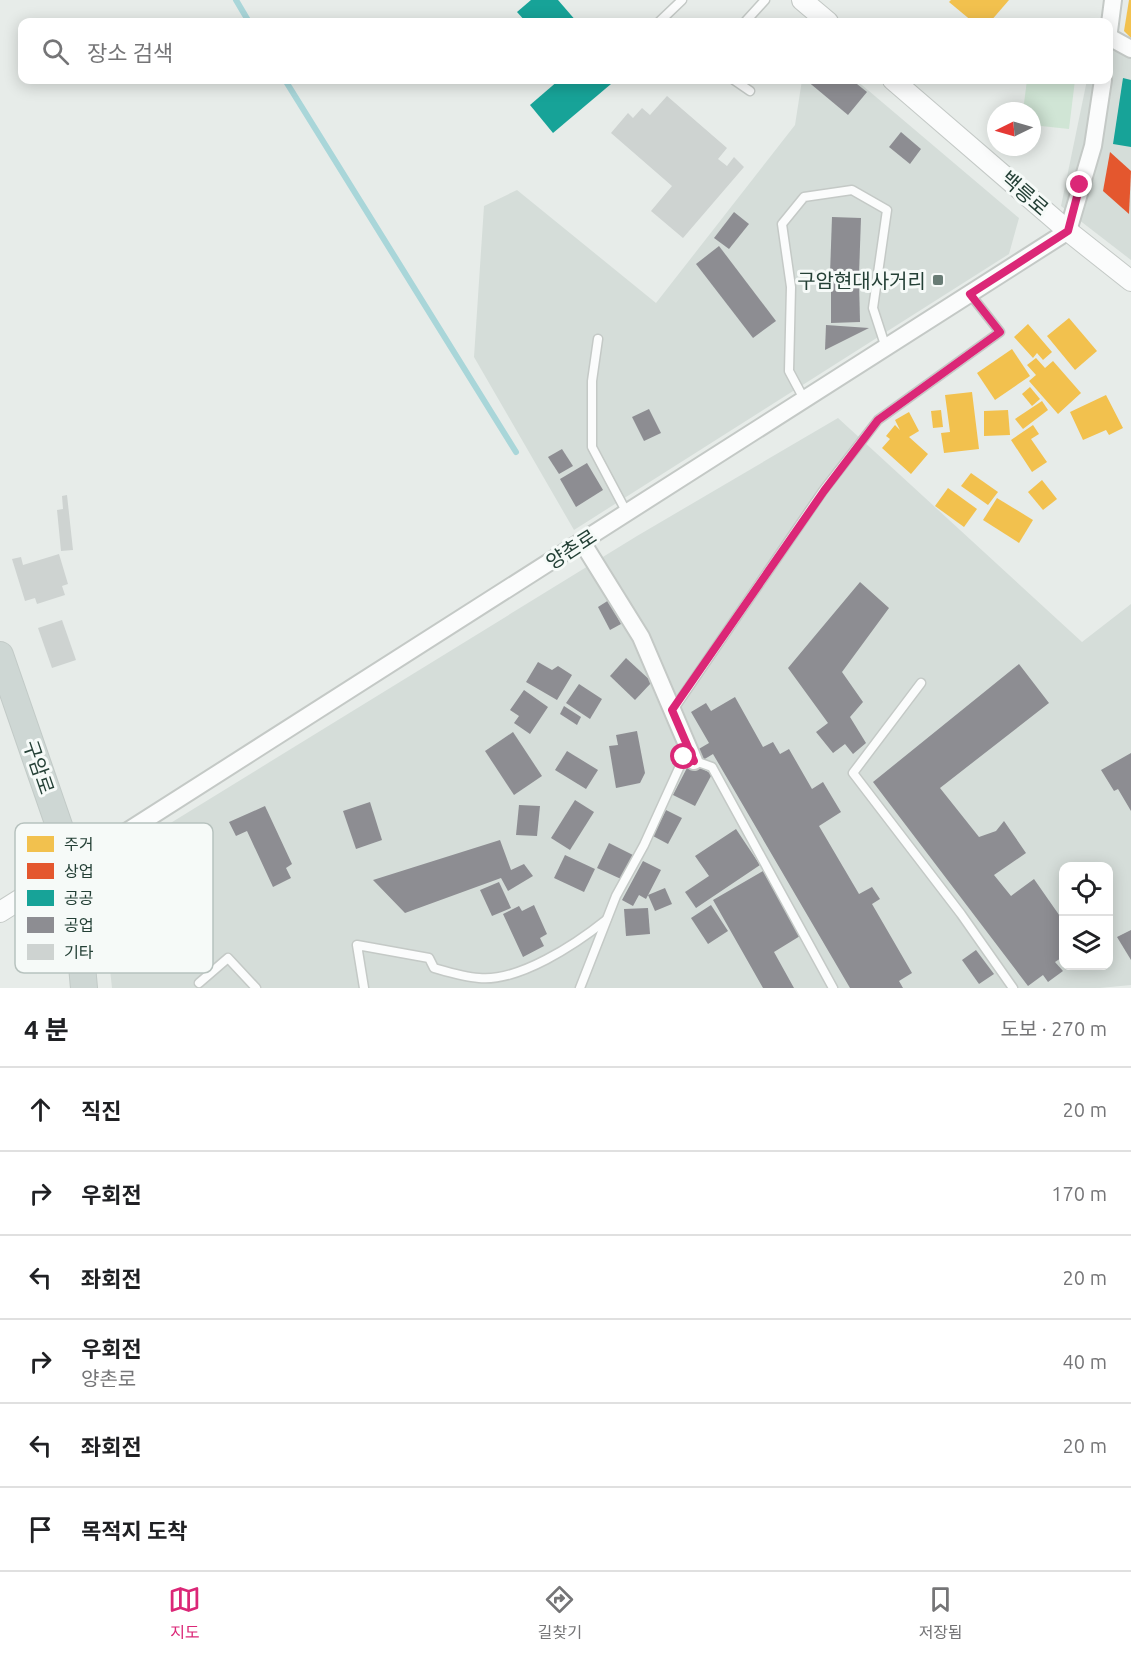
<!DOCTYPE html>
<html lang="ko">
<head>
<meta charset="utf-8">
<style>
  :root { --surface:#fff; --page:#f2f2f2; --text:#202124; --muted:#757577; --line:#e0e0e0; --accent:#db2777 }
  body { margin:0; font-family:Ubuntu,"Noto Sans KR",sans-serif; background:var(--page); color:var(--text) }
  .controls { position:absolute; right:18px; bottom:18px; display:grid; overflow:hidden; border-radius:12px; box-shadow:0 3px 15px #0003 }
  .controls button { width:54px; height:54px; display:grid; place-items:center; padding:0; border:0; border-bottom:2px solid var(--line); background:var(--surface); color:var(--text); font:30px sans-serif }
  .compass { position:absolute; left:987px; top:102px; width:54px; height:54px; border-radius:50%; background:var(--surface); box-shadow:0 3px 15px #0003; rotate:265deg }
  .stop { position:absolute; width:18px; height:18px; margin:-14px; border:4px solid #db2777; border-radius:50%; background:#fff }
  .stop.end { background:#db2777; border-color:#fff; box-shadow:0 2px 6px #0008 }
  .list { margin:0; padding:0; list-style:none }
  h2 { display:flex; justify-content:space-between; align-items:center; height:78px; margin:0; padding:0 24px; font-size:26px }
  h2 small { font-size:20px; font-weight:400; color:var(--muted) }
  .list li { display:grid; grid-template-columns:39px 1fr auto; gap:18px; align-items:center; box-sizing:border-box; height:84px; padding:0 24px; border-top:2px solid var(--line) }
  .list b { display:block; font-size:22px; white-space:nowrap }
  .list p { margin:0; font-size:20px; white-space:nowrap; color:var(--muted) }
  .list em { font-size:20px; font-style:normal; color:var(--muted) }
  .icon { flex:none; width:33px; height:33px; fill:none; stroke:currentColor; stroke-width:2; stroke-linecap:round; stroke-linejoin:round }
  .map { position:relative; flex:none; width:1131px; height:988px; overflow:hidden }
  .search { position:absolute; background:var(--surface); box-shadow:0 3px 15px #0003; left:18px; right:18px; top:18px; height:66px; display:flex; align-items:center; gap:15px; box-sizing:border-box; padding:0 21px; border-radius:12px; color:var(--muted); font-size:22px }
  .sheet { height:582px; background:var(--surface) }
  nav { display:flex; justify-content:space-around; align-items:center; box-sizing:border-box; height:84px; border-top:2px solid var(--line); background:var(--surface); font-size:16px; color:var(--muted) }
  nav a { display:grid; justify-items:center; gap:3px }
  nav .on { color:var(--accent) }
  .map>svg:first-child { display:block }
  .built { fill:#d5ddd9; fill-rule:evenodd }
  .green { fill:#d0e5d5 }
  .homes { fill:#f2c14e }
  .shops { fill:#e4572e }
  .public { fill:#17a398 }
  .industry { fill:#8d8d92 }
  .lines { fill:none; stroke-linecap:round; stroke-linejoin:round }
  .stream { stroke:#a9d6d9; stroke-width:6 }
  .building { fill:#ced3d1 }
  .service-casing { stroke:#c4c9c6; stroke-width:11 }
  .minor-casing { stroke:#c4c9c6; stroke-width:20 }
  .tertiary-casing { stroke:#c4c9c6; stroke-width:22 }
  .primary-casing { stroke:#c2cac7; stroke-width:28 }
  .service { stroke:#fbfcfc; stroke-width:8 }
  .minor { stroke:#fbfcfc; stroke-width:16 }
  .tertiary { stroke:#fbfcfc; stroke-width:20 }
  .primary { stroke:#ced7d4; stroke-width:26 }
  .route { stroke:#db2777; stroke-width:8 }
  .poi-dot { fill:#687c75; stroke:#f6faf8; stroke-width:2 }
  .labels { text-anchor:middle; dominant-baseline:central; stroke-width:6; stroke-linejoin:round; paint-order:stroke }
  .street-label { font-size:20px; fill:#244036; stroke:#f6faf8 }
  .poi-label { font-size:20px; fill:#244036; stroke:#f6faf8; text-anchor:end }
  .key { fill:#f6faf8; stroke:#b7c2be; stroke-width:1.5 }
  .key-label { font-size:16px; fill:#244036 }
</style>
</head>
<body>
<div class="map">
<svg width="1131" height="988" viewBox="0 0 1131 988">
  <rect width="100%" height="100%" fill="#e7ece9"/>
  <g class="built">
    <path d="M1109,45L1131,51V260L1061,206L1087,80H1108Z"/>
    <path d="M802,80H856L1019,218L1009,254L574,530L474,357L484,206L517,190L656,303L795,125Z"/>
    <path d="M838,418L1082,642L1131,604V985L1100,988H112L99,867L637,536ZM1064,867H1108V966H1064Z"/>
  </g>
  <path class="green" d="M1027,80H1075L1069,129L1032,125V111H1023Z"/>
  <g class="homes">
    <path d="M951,0H1009L990,22H973L949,2Z"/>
    <path d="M1129,0H1131V38L1124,31Z"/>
    <path d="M1069,318L1097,351L1075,370L1047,336Z"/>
    <path d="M1028,324L1052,352L1043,360L1037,353L1033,358L1014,337Z"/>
    <path d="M1012,349L1030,376L995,400L977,373Z"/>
    <path d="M1036,358L1045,368L1053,361L1081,393L1058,414L1029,381L1036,375L1027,365Z"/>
    <path d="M1030,387L1040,399L1032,406L1022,394Z"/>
    <path d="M972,392L979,449L944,453L941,433L950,432L945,395Z"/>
    <path d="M1106,395L1123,428L1109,435L1106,430L1083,440L1070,412Z"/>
    <path d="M1042,401L1048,410L1023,429L1015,419Z"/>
    <path d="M941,410L943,427L933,428L931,411Z"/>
    <path d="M1008,410L1010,435L984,436V411Z"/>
    <path d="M909,412L919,431L909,437L928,454L911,474L882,448L890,439L886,436L895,425L900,430L895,420Z"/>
    <path d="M1033,425L1039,434L1031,439L1047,462L1032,472L1011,440Z"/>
    <path d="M971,473L998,492L988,505L961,486Z"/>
    <path d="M1042,480L1057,499L1043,510L1028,492Z"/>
    <path d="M948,488L977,509L964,527L935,506Z"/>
    <path d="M997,498L1033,520L1019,543L983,520Z"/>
  </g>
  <path class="shops" d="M1110,152L1131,171L1129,214L1103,191Z"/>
  <g class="public">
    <path d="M531,0H558L577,22H526L517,12Z"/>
    <path d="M1123,78L1131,80V147L1113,144Z"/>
    <path d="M559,80H607L611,84L553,133L530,105Z"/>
  </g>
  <g class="industry">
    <path d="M806,80H852L867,92L848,115Z"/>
    <path d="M901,132L921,149L910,164L889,147Z"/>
    <path d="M734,212L749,224L729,249L714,238Z"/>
    <path d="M832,217L861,218L859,275L830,274Z"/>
    <path d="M719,246L776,321L753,338L696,264Z"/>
    <path d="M831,281H859L860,322L831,323Z"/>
    <path d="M826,325L869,328L825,350Z"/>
    <path d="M649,409L661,433L644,441L632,417Z"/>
    <path d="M562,449L573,466L559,474L548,457Z"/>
    <path d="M587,463L603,490L576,507L560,479Z"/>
    <path d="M860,582L889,608L842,672L863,702L850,717L866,743L853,754L845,744L833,753L816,732L828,723L788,668Z"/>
    <path d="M609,600L621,624L610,630L598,607Z"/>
    <path d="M626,658L652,682L635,700L610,676Z"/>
    <path d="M538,662L552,670L558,666L572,675L557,700L526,682Z"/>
    <path d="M1019,664L1049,703L940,788L979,837L996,831L1004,821L1026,853L994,875L1011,896L1034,879L1064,922V956L1055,962L1063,971L1048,982L1043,975L1028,986L873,782Z"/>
    <path d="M579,684L602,699L590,719L566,703Z"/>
    <path d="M524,690L548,707L530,734L514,723L519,716L510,710Z"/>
    <path d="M735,697L763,747L773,742L780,754L789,749L812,789L823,782L841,812L819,826L859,894L872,887L880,899L872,904L912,973L899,981L903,988H850L713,754L703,760L697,750L709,743L691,712L706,703L711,711Z"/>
    <path d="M564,706L581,717L577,725L560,714Z"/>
    <path d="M637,731L645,773L640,783L616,788L609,746L618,745L616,735Z"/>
    <path d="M513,732L542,776L514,795L485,751Z"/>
    <path d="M567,751L598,770L586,789L555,770Z"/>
    <path d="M1131,753V811L1118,789L1114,791L1101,770Z"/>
    <path d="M690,762L712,774L695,806L673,795Z"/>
    <path d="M575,800L594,812L570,850L551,838Z"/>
    <path d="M370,802L382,840L356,849L343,811Z"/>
    <path d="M519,805L540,806L537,836L516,835Z"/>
    <path d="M265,806L292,864L286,868L291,878L273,887L247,831L236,836L229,822Z"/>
    <path d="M666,810L682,818L668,844L653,836Z"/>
    <path d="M736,829L760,865L696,908L685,892L709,876L695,856Z"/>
    <path d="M500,840L511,870L524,864L533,876L508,891L501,878L405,913L373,880Z"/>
    <path d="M609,843L633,855L621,879L597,868Z"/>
    <path d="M565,855L595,869L584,892L554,878Z"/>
    <path d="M643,861L661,870L646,899L639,895L633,906L622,900Z"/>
    <path d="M763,871L800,936L774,952L794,988H763L713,900Z"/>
    <path d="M499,882L511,908L492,916L480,890Z"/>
    <path d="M665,888L672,904L655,911L648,895Z"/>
    <path d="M534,905L547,934L540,938L544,946L523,957L503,914L519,906L522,911Z"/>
    <path d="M711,905L728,931L708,944L691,918Z"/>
    <path d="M648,908L650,934L626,936L624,909Z"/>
    <path d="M1131,930V960L1117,937Z"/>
    <path d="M976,950L994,974L979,984L962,960Z"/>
  </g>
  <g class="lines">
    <g class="stream">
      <path d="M236,0L249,22"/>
      <path d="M285,80L516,452"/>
    </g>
  </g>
  <g class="building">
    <path d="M667,96L727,148L718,159L727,166L734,157L744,167L683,238L651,211L672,186L611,133L628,113L633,118L642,108L650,115Z"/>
    <path d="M67,495L73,550L61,551L57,510L63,509L62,496Z"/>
    <path d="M59,554L68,584L62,586L65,595L37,604L35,598L25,601L12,559L21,557L23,565Z"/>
    <path d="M62,620L76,660L52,668L38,628Z"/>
  </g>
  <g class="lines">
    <defs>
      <g id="service">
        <path d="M659,22L682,0"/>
        <path d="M745,22L765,0"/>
        <path d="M734,80L750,91"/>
        <path d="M598,339L592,381V447L627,513"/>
        <path d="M804,399L789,371L791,287L782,224L804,197L852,190L887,210L873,308L886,348"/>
        <path d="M921,683L853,773L961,914L1013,988"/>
        <path d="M673,710L823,491L878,420L1000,332L970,294"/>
        <path d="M199,983L228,958L256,988"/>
        <path d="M364,988L357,945L429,958L434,968C448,972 464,977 479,978C519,982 576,944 606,920"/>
        <path d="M580,988L616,896L644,845L684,757L712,767L833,988"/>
      </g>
      <g id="minor">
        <path d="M1109,37L1131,49"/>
        <path d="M1108,39L1113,0"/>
        <path d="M582,542L641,637L694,761"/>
        <path d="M73,866L1068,231L1093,146L1103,80"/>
      </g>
      <g id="tertiary">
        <path d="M802,0L828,22"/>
        <path d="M893,80L1068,231L1131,281"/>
        <path d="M0,912L73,866"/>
      </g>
      <path id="primary" d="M0,655L73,866L84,988"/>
    </defs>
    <use href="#service" class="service-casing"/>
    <use href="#minor" class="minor-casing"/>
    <use href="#tertiary" class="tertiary-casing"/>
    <use href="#primary" class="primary-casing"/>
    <use href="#service" class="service"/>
    <use href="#minor" class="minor"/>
    <use href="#tertiary" class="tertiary"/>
    <use href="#primary" class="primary"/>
  </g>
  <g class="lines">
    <path class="route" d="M684,757L694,761L672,710L824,491L878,420L1000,332L970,294L1068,231L1080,185"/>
  </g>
  <rect class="poi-dot" x="932" y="274" width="12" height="12" rx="3"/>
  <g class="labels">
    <g class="street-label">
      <text transform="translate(1025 193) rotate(41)">백릉로</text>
      <text transform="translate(571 549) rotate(-33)">양촌로</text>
      <text transform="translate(39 767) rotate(71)">구암로</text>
    </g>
    <g class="poi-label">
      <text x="926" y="280">구암현대사거리</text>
    </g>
  </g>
  <rect x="15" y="823" width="198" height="150" rx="9" class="key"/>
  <rect x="27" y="836" width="27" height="16" fill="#f2c14e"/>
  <rect x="27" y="863" width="27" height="16" fill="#e4572e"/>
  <rect x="27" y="890" width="27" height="16" fill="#17a398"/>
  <rect x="27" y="917" width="27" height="16" fill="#8d8d92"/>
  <rect x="27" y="944" width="27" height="16" fill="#ced3d1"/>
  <g class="key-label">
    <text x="64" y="850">주거</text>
    <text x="64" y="877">상업</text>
    <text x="64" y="904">공공</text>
    <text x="64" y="931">공업</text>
    <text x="64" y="958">기타</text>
  </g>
</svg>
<div class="controls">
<button><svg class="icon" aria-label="locate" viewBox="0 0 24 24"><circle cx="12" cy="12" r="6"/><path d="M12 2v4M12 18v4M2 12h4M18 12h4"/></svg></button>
<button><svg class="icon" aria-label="layers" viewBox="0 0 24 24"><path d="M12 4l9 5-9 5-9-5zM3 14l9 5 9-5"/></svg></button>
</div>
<svg class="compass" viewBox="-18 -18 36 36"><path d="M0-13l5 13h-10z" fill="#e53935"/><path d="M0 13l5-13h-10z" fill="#757577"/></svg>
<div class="stop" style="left:684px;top:757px"></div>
<div class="stop end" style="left:1080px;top:185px"></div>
<div class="search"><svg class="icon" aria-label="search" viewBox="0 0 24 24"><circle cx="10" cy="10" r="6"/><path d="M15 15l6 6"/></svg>장소 검색</div>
</div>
<section class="sheet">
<h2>4 분<small>도보 · 270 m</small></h2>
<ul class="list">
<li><svg class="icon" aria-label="ahead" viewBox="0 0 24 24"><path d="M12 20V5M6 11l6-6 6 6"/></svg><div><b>직진</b></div><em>20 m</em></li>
<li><svg class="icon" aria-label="right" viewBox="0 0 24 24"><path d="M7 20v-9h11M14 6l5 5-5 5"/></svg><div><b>우회전</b></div><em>170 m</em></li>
<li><svg class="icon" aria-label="left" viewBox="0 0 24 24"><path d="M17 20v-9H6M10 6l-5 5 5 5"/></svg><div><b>좌회전</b></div><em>20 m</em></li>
<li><svg class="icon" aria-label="right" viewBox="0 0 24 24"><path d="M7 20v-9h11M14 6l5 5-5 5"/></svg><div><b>우회전</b><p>양촌로</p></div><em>40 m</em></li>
<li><svg class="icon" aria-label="left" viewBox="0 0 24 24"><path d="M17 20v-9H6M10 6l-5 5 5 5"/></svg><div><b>좌회전</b></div><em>20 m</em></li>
<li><svg class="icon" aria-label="arrive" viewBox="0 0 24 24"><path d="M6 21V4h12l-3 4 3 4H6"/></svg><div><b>목적지 도착</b></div></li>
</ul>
</section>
<nav>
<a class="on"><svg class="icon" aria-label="map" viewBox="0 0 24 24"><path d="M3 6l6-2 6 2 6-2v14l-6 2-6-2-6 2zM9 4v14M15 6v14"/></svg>지도</a>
<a><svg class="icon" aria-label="directions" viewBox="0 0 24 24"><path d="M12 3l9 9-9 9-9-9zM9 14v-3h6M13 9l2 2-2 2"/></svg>길찾기</a>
<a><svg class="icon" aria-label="saved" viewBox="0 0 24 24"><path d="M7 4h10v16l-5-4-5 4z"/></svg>저장됨</a>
</nav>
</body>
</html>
